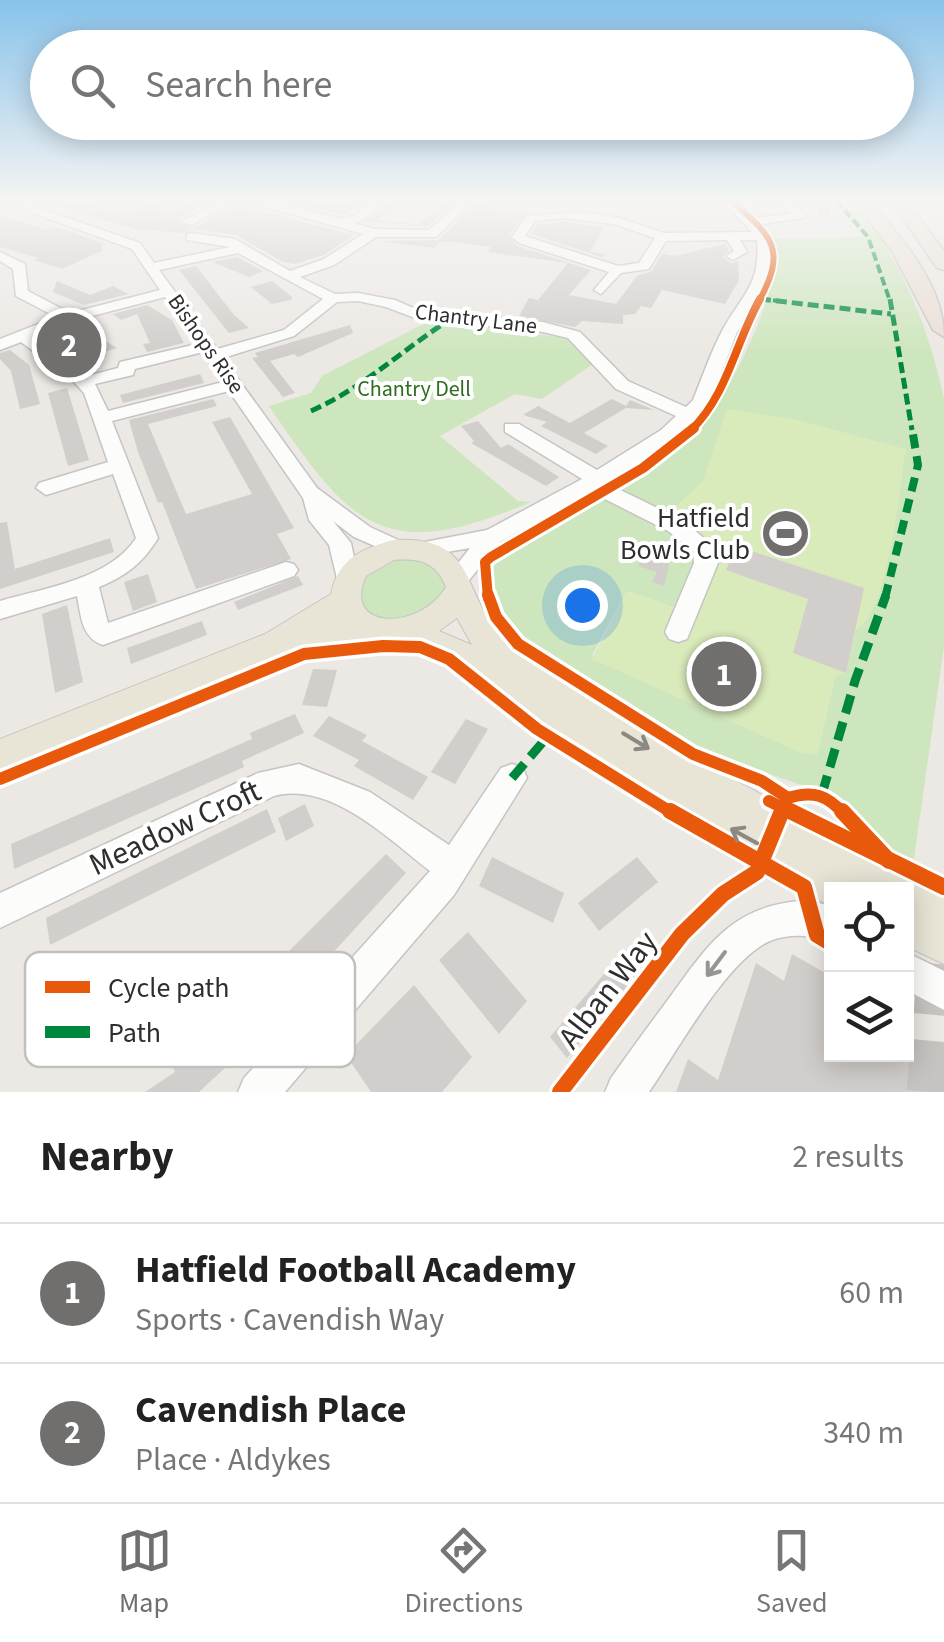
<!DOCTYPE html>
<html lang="en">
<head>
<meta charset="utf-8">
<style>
  :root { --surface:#fff; --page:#f2f2f2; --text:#222; --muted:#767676; --line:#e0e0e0; --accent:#706f6e }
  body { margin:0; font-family:"Source Sans 3",sans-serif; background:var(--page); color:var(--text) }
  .controls { position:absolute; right:30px; bottom:30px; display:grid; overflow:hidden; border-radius:0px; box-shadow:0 5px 25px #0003 }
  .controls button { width:90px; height:90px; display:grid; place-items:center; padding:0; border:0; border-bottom:2px solid var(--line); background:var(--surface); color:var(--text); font:50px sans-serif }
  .you { position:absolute; left:582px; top:605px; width:35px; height:35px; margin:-25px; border:8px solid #fff; border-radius:50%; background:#1a73e8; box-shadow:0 0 0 15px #1a73e833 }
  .badge { display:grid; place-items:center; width:65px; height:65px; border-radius:50%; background:var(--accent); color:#fff; font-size:32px; font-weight:700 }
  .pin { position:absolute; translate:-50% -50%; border:5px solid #fff; box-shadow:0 2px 10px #0006 }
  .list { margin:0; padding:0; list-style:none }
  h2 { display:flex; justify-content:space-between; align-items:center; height:130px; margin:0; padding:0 40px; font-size:42px }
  h2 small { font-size:32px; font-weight:400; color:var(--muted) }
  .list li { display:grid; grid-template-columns:65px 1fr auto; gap:30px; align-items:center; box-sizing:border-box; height:140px; padding:0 40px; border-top:2px solid var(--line) }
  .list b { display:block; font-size:38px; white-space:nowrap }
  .list p { margin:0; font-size:32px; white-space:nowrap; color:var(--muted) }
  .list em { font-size:32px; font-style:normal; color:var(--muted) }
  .icon { flex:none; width:55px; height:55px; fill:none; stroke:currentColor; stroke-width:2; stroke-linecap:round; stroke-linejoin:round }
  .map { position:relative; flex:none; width:944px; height:1092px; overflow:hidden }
  .search { position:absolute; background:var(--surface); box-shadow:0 5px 25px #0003; left:30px; right:30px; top:30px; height:110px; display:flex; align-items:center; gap:25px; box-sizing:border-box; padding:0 35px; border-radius:55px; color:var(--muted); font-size:38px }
  .sheet { height:410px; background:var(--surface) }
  nav { display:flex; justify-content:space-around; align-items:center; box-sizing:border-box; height:140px; border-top:2px solid var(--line); background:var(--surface); font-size:28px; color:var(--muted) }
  nav a { display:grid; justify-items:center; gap:5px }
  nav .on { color:var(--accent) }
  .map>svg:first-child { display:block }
  .green { fill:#cee6be }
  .pitch { fill:#d9eabb }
  .building { fill:#d1cecb }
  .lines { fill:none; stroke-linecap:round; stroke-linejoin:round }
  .minor-tunnel { stroke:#c6c3c0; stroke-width:12; stroke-dasharray:12 6; stroke-linecap:butt }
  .highway-tunnel { stroke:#c6c3c0; stroke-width:51; stroke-dasharray:51 26; stroke-linecap:butt }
  .minor-casing { stroke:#c5c4c5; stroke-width:3 }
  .major-casing { stroke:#c6c5c4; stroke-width:2 }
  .highway-casing { stroke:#c6c5c4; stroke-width:3 }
  .minor { fill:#fcfcfb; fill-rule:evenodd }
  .major { fill:#e8e4d6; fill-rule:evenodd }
  .highway { fill:#eadfd6; fill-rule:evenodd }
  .quiet-far3 { stroke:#00873e; stroke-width:4; stroke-dasharray:9 4; stroke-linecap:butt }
  .quiet-far2 { stroke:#00873e; stroke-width:5; stroke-dasharray:11 5; stroke-linecap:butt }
  .quiet-far1 { stroke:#00873e; stroke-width:8; stroke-dasharray:14 8; stroke-linecap:butt }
  .quiet { stroke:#00873e; stroke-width:9; stroke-dasharray:19 9; stroke-linecap:butt }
  .cycleway-far4-casing { stroke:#fff; stroke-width:10 }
  .cycleway-far3-casing { stroke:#fff; stroke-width:12 }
  .cycleway-far2-casing { stroke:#fff; stroke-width:16 }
  .cycleway-far1-casing { stroke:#fff; stroke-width:19 }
  .cycleway-casing { stroke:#fff; stroke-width:22 }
  .cycleway-far4 { stroke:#e8590c; stroke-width:6 }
  .cycleway-far3 { stroke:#e8590c; stroke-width:8 }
  .cycleway-far2 { stroke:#e8590c; stroke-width:10 }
  .cycleway-far1 { stroke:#e8590c; stroke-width:12 }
  .cycleway { stroke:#e8590c; stroke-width:16 }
  .oneway { stroke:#8b8982 }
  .oneway2 { stroke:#959594 }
  .labels { text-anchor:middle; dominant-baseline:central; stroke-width:8; stroke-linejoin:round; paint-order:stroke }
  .far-street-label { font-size:22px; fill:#2e2e2e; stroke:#fff }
  .far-park-label { font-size:22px; fill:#2c6e1b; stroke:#fff }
  .poi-label { font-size:28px; fill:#2e2e2e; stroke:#fff; text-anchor:end }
  .near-street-label { font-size:32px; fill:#2e2e2e; stroke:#fff }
  .key { fill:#fff; stroke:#c0c0c0; stroke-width:2.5 }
  .key-label { font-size:28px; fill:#2e2e2e }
</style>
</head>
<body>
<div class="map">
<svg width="944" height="1092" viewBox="0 0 944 1092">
  <rect width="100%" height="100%" fill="#ece8e4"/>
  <g class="green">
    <path d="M832,200H851C900,255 929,327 944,399V646L914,859L888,849L856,813L824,793L695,748L531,649L505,628L491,598L489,582L494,566L506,552L604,495L661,520L699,554L678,609L627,591L592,655L819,747L835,677L839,674L730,541L609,492C640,470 677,450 703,422C731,393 788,276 773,239L864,237Z"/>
    <path d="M431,320L559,337L578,343L593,364L542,399L515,394L440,436L518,501L531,502C385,564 352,529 269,406L311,393L322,376Z"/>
    <path d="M414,556L444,574L447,594L403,622C393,620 379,619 371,614C363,609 362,602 360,593C355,564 393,558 414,556Z"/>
  </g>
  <path class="pitch" d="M727,409L794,419L906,449C900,484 888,619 856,629L846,673L835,677L817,755L799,752L592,659L627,591L677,609L699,554L661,520L703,481Z"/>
  <g class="building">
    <path d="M46,200H86L106,210L127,213L149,201L160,202V208L169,212L194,200H212L179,219L178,224L193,228L238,205L354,235L326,254L295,264L283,262L236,235L192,229L184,233L135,229L46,203Z"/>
    <path d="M302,200L317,203V200H368L343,215L295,204Z"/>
    <path d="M389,200H403L378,220L419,225L446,200H458L428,226L365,222Z"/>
    <path d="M478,200H497L489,208L526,213L509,235L517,246L591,270L569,295L616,304L637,276L652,271L662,254L675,256L725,244L729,250L722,257L731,263L738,261L739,280L725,304L662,290L651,308L641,306L635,314L623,315V324L582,321L575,327L519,316L529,298L538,300L568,263L487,252L491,247L454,242H440L434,248L380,241L439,240Z"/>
    <path d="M0,215L44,229L60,228L102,243V251L62,269L34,260L38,258L0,247Z"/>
    <path d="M564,222L604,227L590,252L604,254L602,257L531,234L537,225Z"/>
    <path d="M237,257L263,271L249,277L212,262Z"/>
    <path d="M196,266L234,315L249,328L229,333L179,270Z"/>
    <path d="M57,281L90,295L113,286L128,294L84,305L53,292Z"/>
    <path d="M272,281L292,297L291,300L272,304L251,287Z"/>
    <path d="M147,305L172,320L184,343L147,352L143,344L150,343L137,314L121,320L113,314Z"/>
    <path d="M350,325L353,333L298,357L294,354L270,361L295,393L283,397L252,358L258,357L255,353Z"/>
    <path d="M89,331L117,348L79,360L54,344Z"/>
    <path d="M10,350L29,365L40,404L20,409L11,371L0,359V353Z"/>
    <path d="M200,374L204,383L123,403L120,395Z"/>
    <path d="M67,388L89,460L68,466L48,393Z"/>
    <path d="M213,399L217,406L148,424L186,514L252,494L212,422L230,417L294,528L277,534L291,559L196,589L162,502L158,503L138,452L129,420Z"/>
    <path d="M612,399L626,406L630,400L654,410L626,408L584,433L608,446L596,454L541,426L547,422L523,415L538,406L570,423Z"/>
    <path d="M478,421L501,448L508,444L559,477L546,486L471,443L474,441L461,426Z"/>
    <path d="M7,522L15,569L110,538L114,552L0,589V523Z"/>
    <path d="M736,546L864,588L846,673L793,653L808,599L726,570Z"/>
    <path d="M645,553L670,561L664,586L652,582L657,572L638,566Z"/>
    <path d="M148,574L157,602L133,611L124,582Z"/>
    <path d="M298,576L303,585L238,610L234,602Z"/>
    <path d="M67,605L83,682L55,693L42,614Z"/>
    <path d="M202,621L207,635L131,664L127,648Z"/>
    <path d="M313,669L337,670L327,707L302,705Z"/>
    <path d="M295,714L304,733L242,761L244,767L14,869L11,844L252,739L250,733Z"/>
    <path d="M329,716L367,735L362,741L428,777L413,800L354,766L359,760L313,736Z"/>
    <path d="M466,719L488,729L455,784L431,772Z"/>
    <path d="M305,804L314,826L286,841L278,818Z"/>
    <path d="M267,809L276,832L50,945L46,918Z"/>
    <path d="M386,854L406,873L241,1053L199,1092H145L175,1072L173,1068L238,1009L291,949Z"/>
    <path d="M492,857L564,893L553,923L479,886Z"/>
    <path d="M637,857L658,882L599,931L578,903Z"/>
    <path d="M468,932L527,1001L499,1034L439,960Z"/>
    <path d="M623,952L640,970L567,1058L550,1037Z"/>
    <path d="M792,954L832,977V1054H906V1049L944,1067V1092H676L688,1059L718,1080L756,963L784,981Z"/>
    <path d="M414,985L472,1057L442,1092H371L346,1055Z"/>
  </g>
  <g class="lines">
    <path class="minor-tunnel" d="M819,209H829"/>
    <path class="highway-tunnel" d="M932,1092L944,960"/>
    <defs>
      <g id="minor">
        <path d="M14,200H27L41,209L140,243L154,263L230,247L187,240V234L191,233L235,239L290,271L324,259L363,234L241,200H262L343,219L356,215L373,200H385L364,219L354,223L374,229L429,230L463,200H474L436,237H376L334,265L300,277L335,294L358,293L395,300L418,310L543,322L580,332L628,381L686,407L693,400C702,378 710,354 721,333C740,296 761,287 757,240H740L747,252L733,260L726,256L734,251L727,240L666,241L649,269L621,273L601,294L594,290L609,272L519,243L512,237L527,216L581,212L619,218L664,233L752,232L721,200H732L752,218L792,214L777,200H789L807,217L758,225L769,236L773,264L761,295L737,332L710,402L675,438L606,483L684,521L715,548L718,563L687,639L678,642L669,639L665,632L694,563L693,551L668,531L591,492L500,542L466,584H450L446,578L470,548L418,557L409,553L400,557L354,537L333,521L351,543L359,581L355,587H339L329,545L309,520L303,498L229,391L112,421L158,538C143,563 126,576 99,587L108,623L286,562L294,564L298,570L294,576L103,645C81,638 81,615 77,596L0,619V601C44,588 110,579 136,538L113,474L46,495L36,488L39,483L108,462L84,393L73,381L21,342L0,350V339L56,317L16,296L13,269L0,261V252L25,264L28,291L70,313L160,290L132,249L33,213ZM564,218L614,224L655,238L639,263L618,266L525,236L535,221ZM238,253L323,299L284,330L217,349L159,270ZM165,297L197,344L120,362L118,368L87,376L34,337L73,321ZM358,301L386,307L415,318L543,332L568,338L616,389L676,416L661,430L597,470L519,424H505V432L582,479L487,530L409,545L370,527L317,488L223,358L294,336L337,302ZM203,352L223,382L108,411L95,384L133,375L135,369Z"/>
        <path d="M90,200H120L122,202L107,207Z"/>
        <path d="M173,200H190L168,208L162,205Z"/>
        <path d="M224,200H239L191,225L181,222Z"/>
        <path d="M299,764L370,792L449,845L501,768L512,764L523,768L527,778L454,895L285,1092H238L244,1078L430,871C388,839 331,781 274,796L0,928V893L258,773Z"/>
        <path d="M801,901L832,905V939C811,936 789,933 770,941C728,958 676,1053 649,1092H605L611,1078C630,1051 650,1024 670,997C707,946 732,906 801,901Z"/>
        <path d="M906,952L944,971V1010L906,990Z"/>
      </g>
      <path id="major" d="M394,540C485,535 457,602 510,641C646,739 793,814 944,884V964L906,946V889H832V906L826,904L637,793L443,658L401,643L365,638L345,644L290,650L0,772V739L265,634L331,594C338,559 362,548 394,540ZM394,560C419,558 436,562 446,587C420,631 341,631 366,576ZM457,618L472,645L439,631Z"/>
      <g id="highway">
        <path d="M853,200H869C902,239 944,284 944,337L933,330L892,251Z"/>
        <path d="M890,200H906L944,251V270L937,268Z"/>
      </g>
    </defs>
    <use href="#minor" class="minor-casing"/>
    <use href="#major" class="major-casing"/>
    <use href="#highway" class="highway-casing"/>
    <use href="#minor" class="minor"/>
    <use href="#major" class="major"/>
    <use href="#highway" class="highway"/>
    <g class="quiet-far3">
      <path d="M836,200L868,237L890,301"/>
      <path d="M760,299L779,301"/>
    </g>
    <g class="quiet-far2">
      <path d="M760,299L891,314"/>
      <path d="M890,299L912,430"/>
      <path d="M311,411C361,389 400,352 446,322"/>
    </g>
    <path class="quiet-far1" d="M885,598L918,465L912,428"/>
    <g class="quiet">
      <path d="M512,778L548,736"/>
      <path d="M822,794L855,681L886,595"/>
    </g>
    <defs>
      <path id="cycleway-far4" d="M731,200C771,236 788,248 759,301"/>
      <path id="cycleway-far3" d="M691,430C727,396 736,341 760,299"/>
      <path id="cycleway-far2" d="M488,598L485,562L491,557L643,468L694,428"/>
      <g id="cycleway-far1">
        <path d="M488,595L496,617L518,644L693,754L762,781L788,798"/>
        <path d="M0,779L304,654L383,646L420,647L449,659L537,729L674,814"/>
        <path d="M769,801L795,814"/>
        <path d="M781,814L788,798C813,790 827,795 844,814"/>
      </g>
      <g id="cycleway">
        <path d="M670,811L804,887L817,935L832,944"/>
        <path d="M790,811L944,887"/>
        <path d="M842,811L889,861"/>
        <path d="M560,1092L682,934L723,894L757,872L782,811"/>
      </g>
    </defs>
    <use href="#cycleway-far4" class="cycleway-far4-casing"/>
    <use href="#cycleway-far3" class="cycleway-far3-casing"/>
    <use href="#cycleway-far2" class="cycleway-far2-casing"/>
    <use href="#cycleway-far1" class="cycleway-far1-casing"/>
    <use href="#cycleway" class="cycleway-casing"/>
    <use href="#cycleway-far4" class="cycleway-far4"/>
    <use href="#cycleway-far3" class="cycleway-far3"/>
    <use href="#cycleway-far2" class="cycleway-far2"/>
    <use href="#cycleway-far1" class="cycleway-far1"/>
    <use href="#cycleway" class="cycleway"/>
  </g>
  <defs><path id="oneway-shaft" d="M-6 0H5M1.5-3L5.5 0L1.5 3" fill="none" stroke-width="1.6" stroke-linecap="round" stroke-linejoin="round" transform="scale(2.5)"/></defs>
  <g class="oneway">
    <use href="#oneway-shaft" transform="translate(636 741) rotate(31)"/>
    <use href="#oneway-shaft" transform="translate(744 836) rotate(-151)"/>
  </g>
  <use class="oneway2" href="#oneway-shaft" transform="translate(716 964) rotate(127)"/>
  <linearGradient id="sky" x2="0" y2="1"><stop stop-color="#88c2ea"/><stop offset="0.57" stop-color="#f6f5f3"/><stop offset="1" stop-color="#f6f5f3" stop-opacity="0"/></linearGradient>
  <rect width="944" height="353" fill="url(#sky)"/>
  <defs>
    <symbol id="stadium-disc" viewBox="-11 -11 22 22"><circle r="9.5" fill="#706f6e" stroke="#fff"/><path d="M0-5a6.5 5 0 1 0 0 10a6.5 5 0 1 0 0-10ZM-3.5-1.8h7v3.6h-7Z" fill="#fff"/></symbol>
  </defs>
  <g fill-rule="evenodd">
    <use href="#stadium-disc" x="758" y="506" width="55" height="55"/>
  </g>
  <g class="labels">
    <g class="far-street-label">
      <text transform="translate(476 319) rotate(7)">Chantry Lane</text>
      <text transform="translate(206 344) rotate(55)">Bishops Rise</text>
    </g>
    <g class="far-park-label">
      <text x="414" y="389">Chantry Dell</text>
    </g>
    <g class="poi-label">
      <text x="750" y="518">Hatfield<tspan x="750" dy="32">Bowls Club</tspan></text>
    </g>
    <g class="near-street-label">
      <text transform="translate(175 828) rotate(-25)">Meadow Croft</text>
      <text transform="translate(608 990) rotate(-52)">Alban Way</text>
    </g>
  </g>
  <rect x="25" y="952" width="330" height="115" rx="15" class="key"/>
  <rect x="45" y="981" width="45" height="12" fill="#e8590c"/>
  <rect x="45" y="1026" width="45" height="12" fill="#00873e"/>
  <g class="key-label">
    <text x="108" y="997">Cycle path</text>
    <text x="108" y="1042">Path</text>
  </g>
</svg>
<div class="controls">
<button><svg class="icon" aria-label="locate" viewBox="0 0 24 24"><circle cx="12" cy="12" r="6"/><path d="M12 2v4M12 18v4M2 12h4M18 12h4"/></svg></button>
<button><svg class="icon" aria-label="layers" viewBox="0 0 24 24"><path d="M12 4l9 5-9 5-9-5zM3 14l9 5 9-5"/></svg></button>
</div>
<div class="you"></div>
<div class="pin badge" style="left:724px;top:674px">1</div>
<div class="pin badge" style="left:69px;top:345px">2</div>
<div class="search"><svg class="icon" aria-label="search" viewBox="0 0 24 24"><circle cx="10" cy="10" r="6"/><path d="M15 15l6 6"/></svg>Search here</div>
</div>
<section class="sheet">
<h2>Nearby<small>2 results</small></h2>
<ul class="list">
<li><span class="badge">1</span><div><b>Hatfield Football Academy</b><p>Sports · Cavendish Way</p></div><em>60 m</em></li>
<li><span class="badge">2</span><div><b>Cavendish Place</b><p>Place · Aldykes</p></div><em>340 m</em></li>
</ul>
</section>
<nav>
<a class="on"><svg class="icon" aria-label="map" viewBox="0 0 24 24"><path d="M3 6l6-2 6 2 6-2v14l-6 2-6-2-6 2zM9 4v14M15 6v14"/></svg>Map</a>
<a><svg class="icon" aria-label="directions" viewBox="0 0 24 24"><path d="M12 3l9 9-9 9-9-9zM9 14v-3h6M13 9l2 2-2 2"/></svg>Directions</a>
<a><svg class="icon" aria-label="saved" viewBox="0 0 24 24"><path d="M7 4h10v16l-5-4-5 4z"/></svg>Saved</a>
</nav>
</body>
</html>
